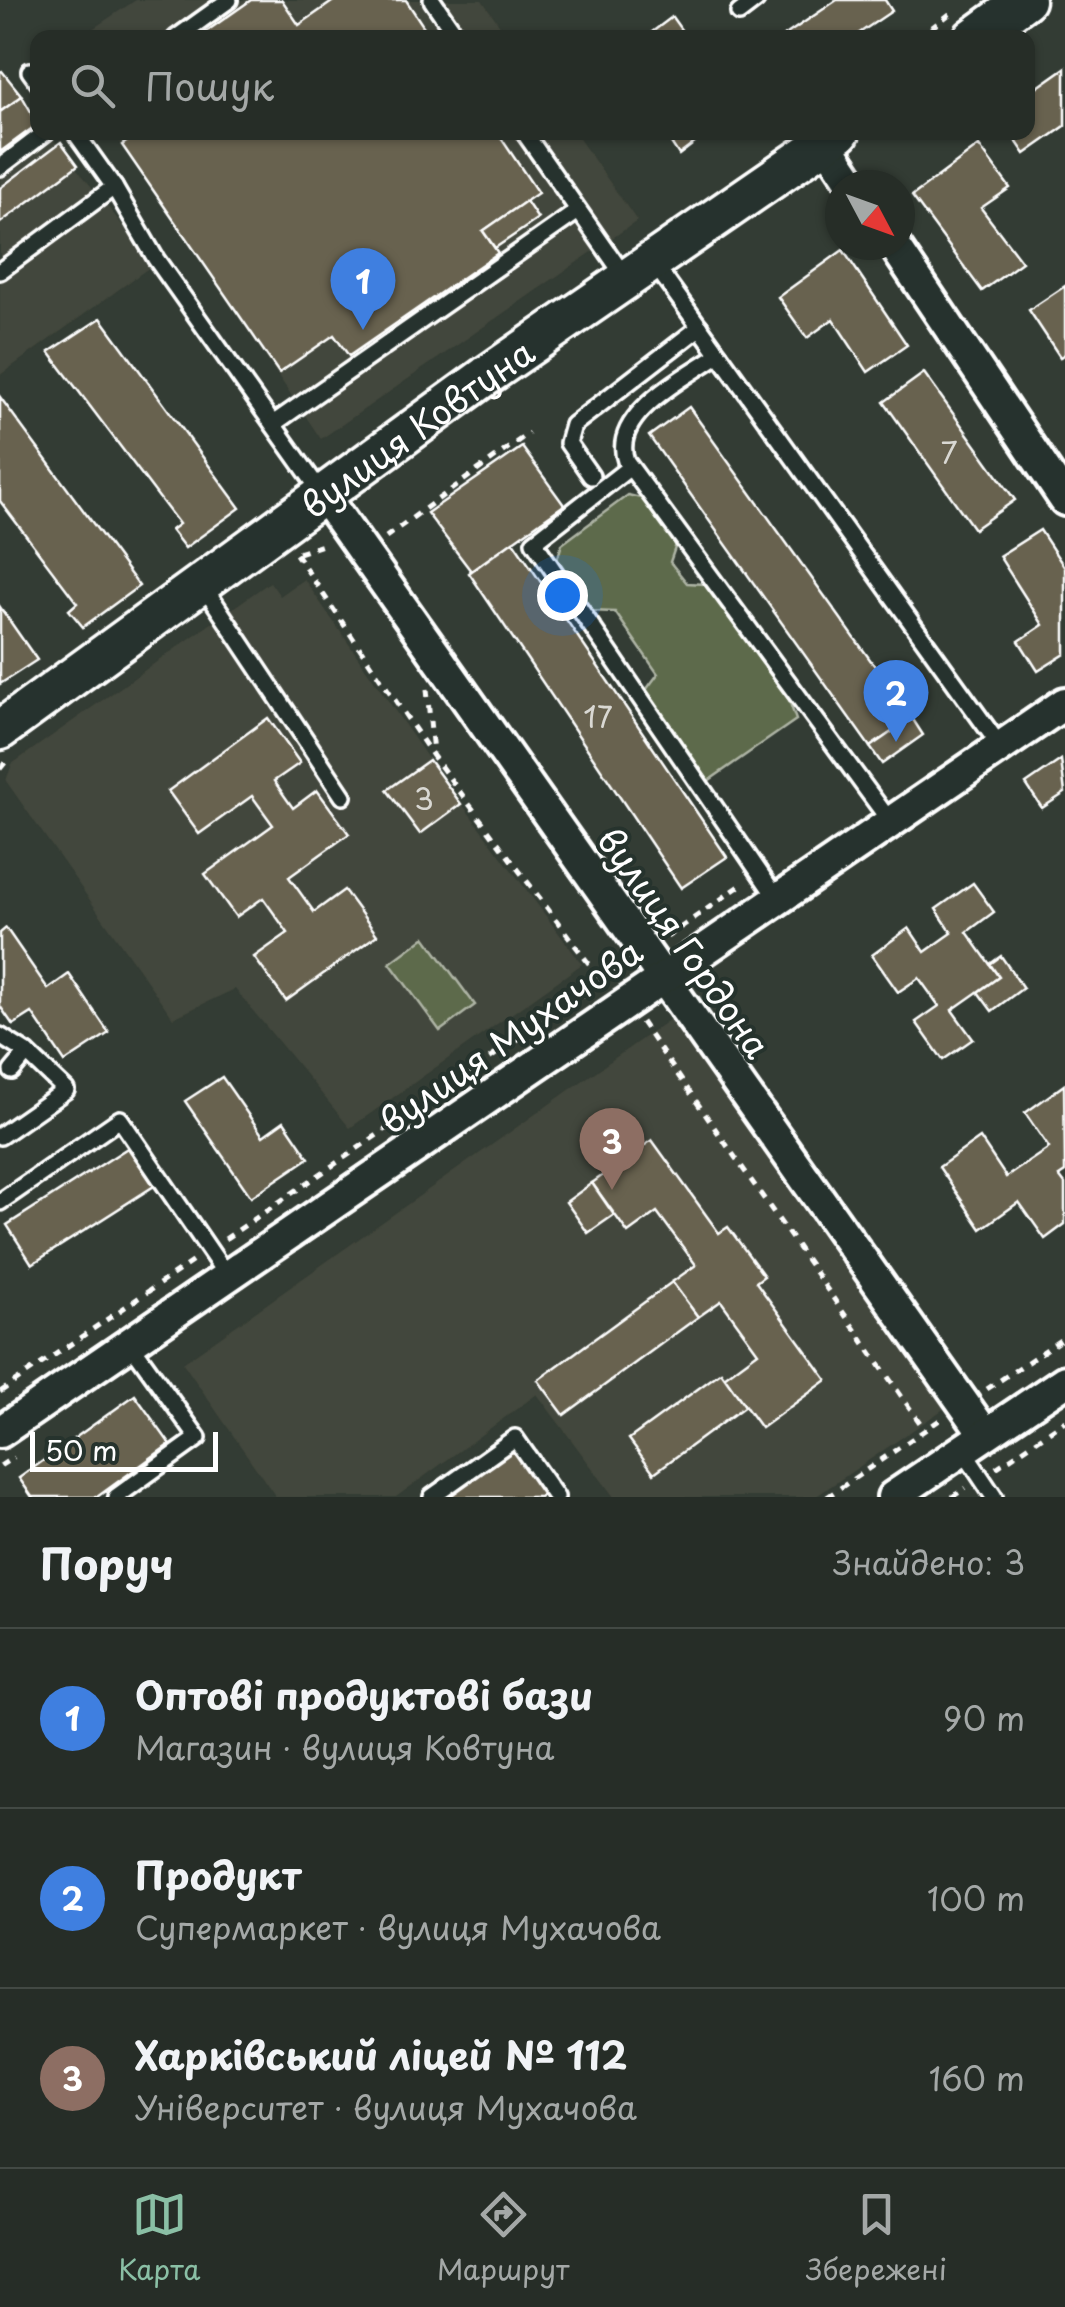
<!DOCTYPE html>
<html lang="uk">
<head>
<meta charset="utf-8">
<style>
  :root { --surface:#262d27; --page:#323933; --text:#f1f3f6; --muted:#a4a8a7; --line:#424944; --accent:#8abfa5 }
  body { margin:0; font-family:"Playpen Sans",sans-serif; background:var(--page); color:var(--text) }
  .compass { position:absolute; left:825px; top:170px; width:90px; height:90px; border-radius:50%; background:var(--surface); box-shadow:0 2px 8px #0004; rotate:131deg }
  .scale { position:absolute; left:30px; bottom:25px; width:188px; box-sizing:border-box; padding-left:10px; border:5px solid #fff; border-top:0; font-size:28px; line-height:35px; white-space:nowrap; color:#fff; -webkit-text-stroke:8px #26332d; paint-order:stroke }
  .you { position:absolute; left:562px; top:595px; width:35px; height:35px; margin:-25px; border:8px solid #fff; border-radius:50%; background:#1a73e8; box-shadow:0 0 0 15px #1a73e833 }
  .badge { display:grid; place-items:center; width:65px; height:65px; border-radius:50%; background:var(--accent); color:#fff; font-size:32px; font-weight:700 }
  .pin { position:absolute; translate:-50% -82px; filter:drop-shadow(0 2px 5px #0008) }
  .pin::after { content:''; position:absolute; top:52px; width:35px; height:30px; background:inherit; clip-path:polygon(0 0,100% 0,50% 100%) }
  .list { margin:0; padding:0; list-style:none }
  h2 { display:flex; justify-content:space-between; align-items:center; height:130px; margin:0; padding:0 40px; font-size:42px }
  h2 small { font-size:32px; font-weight:400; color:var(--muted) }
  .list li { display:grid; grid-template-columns:65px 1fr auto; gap:30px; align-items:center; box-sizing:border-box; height:180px; padding:0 40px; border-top:2px solid var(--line) }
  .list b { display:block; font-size:38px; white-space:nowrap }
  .list p { margin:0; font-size:32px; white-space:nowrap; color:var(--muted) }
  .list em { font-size:32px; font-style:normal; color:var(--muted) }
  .icon { flex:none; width:55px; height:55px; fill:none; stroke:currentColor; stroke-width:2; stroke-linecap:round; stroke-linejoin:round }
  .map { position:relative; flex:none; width:1065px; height:1497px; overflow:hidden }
  .search { position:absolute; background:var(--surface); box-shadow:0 2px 8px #0004; left:30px; right:30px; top:30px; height:110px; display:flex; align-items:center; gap:25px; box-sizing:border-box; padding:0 35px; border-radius:20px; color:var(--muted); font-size:38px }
  .sheet { height:670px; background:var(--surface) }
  nav { display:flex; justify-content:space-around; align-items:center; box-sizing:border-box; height:140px; border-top:2px solid var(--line); background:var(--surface); font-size:28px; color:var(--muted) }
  nav a { display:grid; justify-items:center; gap:5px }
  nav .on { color:var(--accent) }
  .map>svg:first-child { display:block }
  .built { fill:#43473c }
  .green { fill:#5d6a4b; stroke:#aeb4a5; stroke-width:2.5 }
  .building { fill:#676250; stroke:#fff; stroke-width:2.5 }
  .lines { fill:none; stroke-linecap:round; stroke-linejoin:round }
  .service-casing { stroke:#fff; stroke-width:22 }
  .minor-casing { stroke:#fff; stroke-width:38 }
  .tertiary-casing { stroke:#fff; stroke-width:45 }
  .path { stroke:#fff; stroke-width:5; stroke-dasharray:8 8; stroke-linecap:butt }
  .service { stroke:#26332d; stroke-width:15 }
  .minor { stroke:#26332d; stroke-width:30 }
  .tertiary { stroke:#26332d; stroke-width:38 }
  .labels { text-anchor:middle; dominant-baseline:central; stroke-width:8; stroke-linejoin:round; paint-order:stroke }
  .number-label { font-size:30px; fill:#d9d8d3 }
  .street-label { font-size:35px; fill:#fff; stroke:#26332d }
</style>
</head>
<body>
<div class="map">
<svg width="1065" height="1497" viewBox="0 0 1065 1497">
  <rect width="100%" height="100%" fill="#333c34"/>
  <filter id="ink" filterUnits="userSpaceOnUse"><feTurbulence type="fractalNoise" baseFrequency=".01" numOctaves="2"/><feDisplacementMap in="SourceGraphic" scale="20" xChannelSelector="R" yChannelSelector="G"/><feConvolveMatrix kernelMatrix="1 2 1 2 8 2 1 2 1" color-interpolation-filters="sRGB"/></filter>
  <g filter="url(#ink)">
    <g class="built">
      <path d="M136,0H482L508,37L79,38Z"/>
      <path d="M11,87L37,120L38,132L48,133L154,264L0,375V95Z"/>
      <path d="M114,133H575L637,221L321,439Z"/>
      <path d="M304,579L429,760L582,964L350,1128L235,989L173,1018L6,781L12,764L270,582L280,596Z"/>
      <path d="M673,1017L948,1406L815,1497H614L537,1394L396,1497H276L183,1363Z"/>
    </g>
    <g class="green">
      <path d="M628,495L649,500L678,539L670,562L687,583L704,584L789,700L796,720L708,781L699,777L643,694L658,674L615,612L589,611L557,560L562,544Z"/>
      <path d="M425,937L475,1005L440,1031L390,963Z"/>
    </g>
    <g class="building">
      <path d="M251,0H282L299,25L335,0H406L431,38H197Z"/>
      <path d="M837,0H885L892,11L852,38H781Z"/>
      <path d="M672,17L687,38H644Z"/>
      <path d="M1065,68V126L1025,154L1010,132H1028V94Z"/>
      <path d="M2,71L22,96L0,112V72Z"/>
      <path d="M22,96L38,124L0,152V112Z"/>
      <path d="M140,132H497L538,193L483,231L498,253L349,356L334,335L279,373L122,145Z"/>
      <path d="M664,132H709L679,155Z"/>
      <path d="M61,142L78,165L0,223V188Z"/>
      <path d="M979,146L1010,188L981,208L1022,262L982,291L912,196Z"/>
      <path d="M526,201L538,219L495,248L483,231Z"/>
      <path d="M843,250L907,345L868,372L833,319L807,338L778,297Z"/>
      <path d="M1065,286V354L1060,357L1029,310Z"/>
      <path d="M101,318L240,508L185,548L171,530L179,524L49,352Z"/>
      <path d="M924,373L1015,500L974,529L884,402Z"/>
      <path d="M0,397L139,586L83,627L69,610L77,603L0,501Z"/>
      <path d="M689,407L912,718L870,747L649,436Z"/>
      <path d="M522,447L564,505L471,571L427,513Z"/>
      <path d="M1040,530L1065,568V654L1038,671L1019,641L1043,625L999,556Z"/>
      <path d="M513,541L727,857L681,888L469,573Z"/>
      <path d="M0,607L37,660L0,684Z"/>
      <path d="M268,718L300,763L274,781L293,808L317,790L349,834L289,877L314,912L344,890L377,935L286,1001L254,957L288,933L263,898L236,917L205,874L273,825L252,796L199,834L168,791Z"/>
      <path d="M912,718L923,735L882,764L870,747Z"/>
      <path d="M429,760L461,804L420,834L387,790Z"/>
      <path d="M1061,760L1065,793L1042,808L1026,784Z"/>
      <path d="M973,883L994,912L967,932L999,977L952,1010L973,1039L943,1060L916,1022L939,1006L919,978L898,992L872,955L909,928L925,952L952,933L936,909Z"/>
      <path d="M6,928L48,989L69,974L109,1033L65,1062L32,1013L13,1025L0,1006V933Z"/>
      <path d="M1001,956L1023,988L992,1011L978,992L999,977L990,964Z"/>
      <path d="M222,1077L263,1136L284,1121L309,1158L251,1197L185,1101Z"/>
      <path d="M1064,1085L1065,1172L1059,1176L1065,1184V1224L1045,1239L1019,1202L981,1229L939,1167L980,1138L1006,1177L1049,1148L1025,1113Z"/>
      <path d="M652,1140L719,1233L728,1227L764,1276L756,1282L827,1380L761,1428L724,1377L758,1352L721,1301L698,1317L672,1282L696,1265L657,1212L628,1233L592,1183Z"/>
      <path d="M129,1147L154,1186L32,1264L7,1225Z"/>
      <path d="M592,1183L614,1215L588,1233L566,1202Z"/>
      <path d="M672,1282L698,1317L564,1415L538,1380Z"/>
      <path d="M721,1372L745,1406L654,1473L629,1439Z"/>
      <path d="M135,1395L170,1444L97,1497H32L19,1478Z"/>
      <path d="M516,1446L548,1491L540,1497H444Z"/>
    </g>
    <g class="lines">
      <defs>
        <g id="service">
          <path d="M432,0L458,38"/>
          <path d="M739,13L756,0"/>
          <path d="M176,38L229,0"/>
          <path d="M30,71L38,82"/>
          <path d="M75,132L114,187L156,259L323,495"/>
          <path d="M524,132L627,280"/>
          <path d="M0,167L46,132"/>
          <path d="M653,262L1000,746"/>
          <path d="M0,271L114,187"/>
          <path d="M719,354C687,377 609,414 626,461L889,820"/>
          <path d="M273,424L578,211"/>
          <path d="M630,467L534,542L776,897"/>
          <path d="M591,476L568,443L573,425L700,327"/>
          <path d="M202,584L343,796"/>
          <path d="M0,1036L27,1053"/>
          <path d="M0,1136L66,1090L27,1053L12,1071"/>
          <path d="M0,1202L120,1119L227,1276"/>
          <path d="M962,1449L994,1497"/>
          <path d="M116,1497L198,1438L130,1343"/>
          <path d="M432,1497L515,1438L556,1497"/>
        </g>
        <g id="minor">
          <path d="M826,143L854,185"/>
          <path d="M894,245L1065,500"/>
          <path d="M323,495L985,1434"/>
          <path d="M0,1432L1065,703"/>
          <path d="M893,1497L1065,1381"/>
        </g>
        <g id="tertiary">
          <path d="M973,38L1025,0"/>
          <path id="s1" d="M0,730L486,376L840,132"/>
        </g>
      </defs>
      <use href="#service" class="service-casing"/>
      <use href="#minor" class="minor-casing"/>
      <use href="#tertiary" class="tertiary-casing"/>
      <g class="path">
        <path d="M918,38L951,13"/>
        <path d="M386,537L529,433"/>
        <path d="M298,553L326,544"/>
        <path d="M296,554L433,756L602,981"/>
        <path d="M427,689L433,753"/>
        <path d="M0,769L8,759"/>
        <path d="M667,937L744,883"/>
        <path d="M641,1022L925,1430"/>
        <path d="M225,1239L625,966"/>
        <path d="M987,1389L1065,1337"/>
        <path d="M0,1392L196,1259"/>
        <path d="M0,1466L14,1457"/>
        <path d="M996,1468L1065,1421"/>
        <path d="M827,1497L944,1417"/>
        <path d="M952,1497L966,1488"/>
      </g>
      <use href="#service" class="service"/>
      <use href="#minor" class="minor"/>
      <use href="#tertiary" class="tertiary"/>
    </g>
  </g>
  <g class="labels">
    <g class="number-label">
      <text x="949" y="451">7</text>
      <text x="598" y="715">17</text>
      <text x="424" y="797">3</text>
    </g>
    <g class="street-label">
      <text stroke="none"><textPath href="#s1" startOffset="515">вулиця Ковтуна</textPath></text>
      <text transform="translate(685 942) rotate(55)">вулиця Гордона</text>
      <text transform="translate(510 1035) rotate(-35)">вулиця Мухачова</text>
    </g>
  </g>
</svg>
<svg class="compass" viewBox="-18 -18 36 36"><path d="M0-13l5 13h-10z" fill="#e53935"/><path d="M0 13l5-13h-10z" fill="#a4a8a7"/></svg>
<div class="scale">50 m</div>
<div class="you"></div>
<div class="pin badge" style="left:363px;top:330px;background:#3f7fe0">1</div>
<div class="pin badge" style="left:896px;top:742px;background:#3f7fe0">2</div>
<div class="pin badge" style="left:612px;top:1190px;background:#8d6e63">3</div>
<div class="search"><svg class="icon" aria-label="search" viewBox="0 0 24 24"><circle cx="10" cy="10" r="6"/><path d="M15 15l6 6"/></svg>Пошук</div>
</div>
<section class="sheet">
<h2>Поруч<small>Знайдено: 3</small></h2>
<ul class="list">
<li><span class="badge" style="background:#3f7fe0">1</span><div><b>Оптові продуктові бази</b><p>Магазин · вулиця Ковтуна</p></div><em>90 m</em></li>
<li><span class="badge" style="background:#3f7fe0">2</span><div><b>Продукт</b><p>Супермаркет · вулиця Мухачова</p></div><em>100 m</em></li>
<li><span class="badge" style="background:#8d6e63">3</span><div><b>Харківський ліцей № 112</b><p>Університет · вулиця Мухачова</p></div><em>160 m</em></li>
</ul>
</section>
<nav>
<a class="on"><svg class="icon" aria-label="map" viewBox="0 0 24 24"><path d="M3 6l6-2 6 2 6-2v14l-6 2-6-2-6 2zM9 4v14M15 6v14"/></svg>Карта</a>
<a><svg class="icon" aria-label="directions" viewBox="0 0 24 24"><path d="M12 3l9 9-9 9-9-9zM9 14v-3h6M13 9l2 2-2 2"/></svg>Маршрут</a>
<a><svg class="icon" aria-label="saved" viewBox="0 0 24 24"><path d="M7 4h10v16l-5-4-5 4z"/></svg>Збережені</a>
</nav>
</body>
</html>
